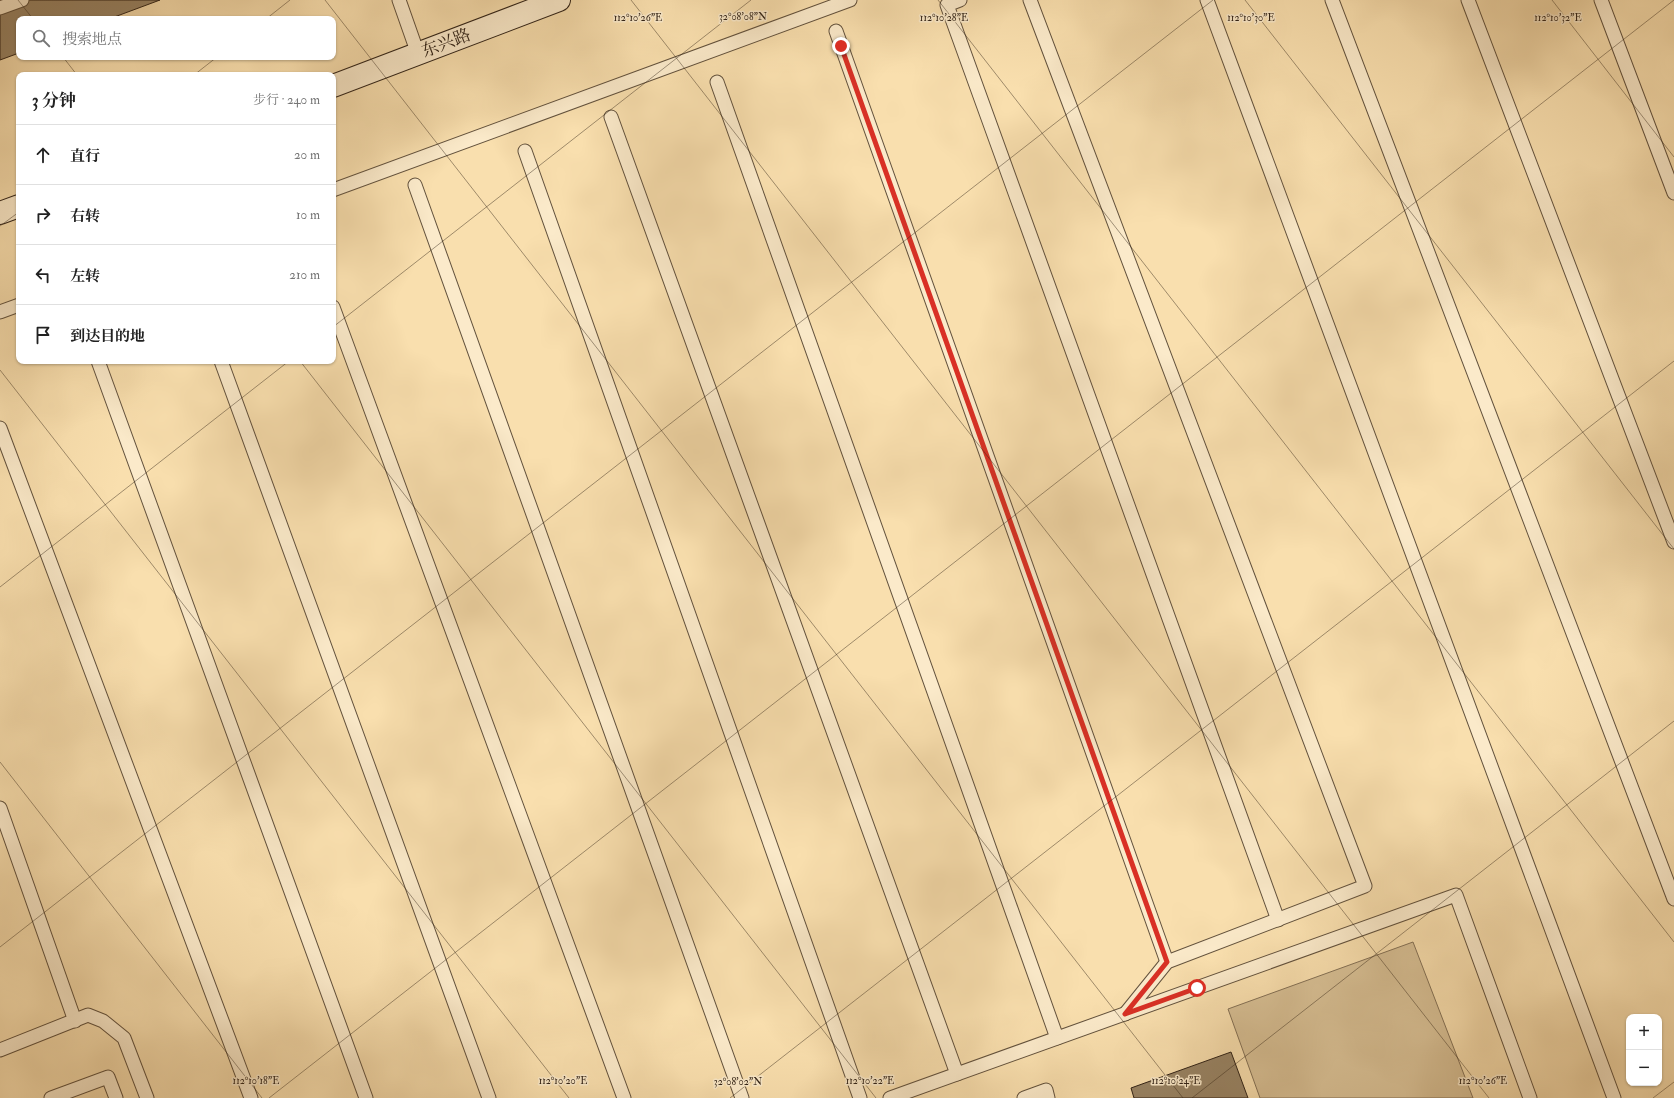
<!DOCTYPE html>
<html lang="zh">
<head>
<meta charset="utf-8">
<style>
  :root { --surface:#fff; --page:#f6f6f6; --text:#222; --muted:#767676; --line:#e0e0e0 }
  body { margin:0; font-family:"IM FELL Double Pica","Noto Serif SC",serif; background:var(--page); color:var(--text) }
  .controls { position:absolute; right:12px; bottom:12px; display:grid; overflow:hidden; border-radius:8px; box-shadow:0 1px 3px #0004 }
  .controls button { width:36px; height:36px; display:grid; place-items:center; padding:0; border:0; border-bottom:1px solid var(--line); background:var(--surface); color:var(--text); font:20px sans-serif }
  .stop { position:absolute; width:12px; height:12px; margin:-9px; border:3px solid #d93025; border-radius:50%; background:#fff }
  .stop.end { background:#d93025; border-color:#fff; box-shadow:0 1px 4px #0008 }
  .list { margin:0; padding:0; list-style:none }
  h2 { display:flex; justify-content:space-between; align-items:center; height:52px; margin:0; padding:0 16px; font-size:17px }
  h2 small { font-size:13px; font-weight:400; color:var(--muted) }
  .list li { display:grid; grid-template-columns:26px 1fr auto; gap:12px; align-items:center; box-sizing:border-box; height:60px; padding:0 16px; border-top:1px solid var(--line) }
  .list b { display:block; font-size:15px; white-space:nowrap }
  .list em { font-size:13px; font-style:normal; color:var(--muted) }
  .icon { flex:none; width:22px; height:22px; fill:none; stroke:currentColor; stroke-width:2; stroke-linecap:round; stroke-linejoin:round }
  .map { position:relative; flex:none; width:1674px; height:1098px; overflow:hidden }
  .search { position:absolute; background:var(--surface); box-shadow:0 1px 3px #0004; left:16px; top:16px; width:320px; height:44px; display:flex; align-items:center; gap:10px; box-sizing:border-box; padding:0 14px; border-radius:8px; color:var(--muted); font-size:15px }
  .panel { position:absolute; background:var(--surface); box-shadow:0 1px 3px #0004; left:16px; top:72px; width:320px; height:292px; border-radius:8px }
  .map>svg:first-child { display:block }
  .green { fill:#d7bf94; stroke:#847156 }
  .building { fill:#998566; stroke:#312317 }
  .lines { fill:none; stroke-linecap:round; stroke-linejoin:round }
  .lane-casing { stroke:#63523d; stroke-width:15 }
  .secondary-casing { stroke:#312317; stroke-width:24 }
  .lane { stroke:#fbeaca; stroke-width:13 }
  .secondary { stroke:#fbeaca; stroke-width:22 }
  .route { stroke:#d93025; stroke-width:5 }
  .ticks { fill:none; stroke:#312317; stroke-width:1; stroke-opacity:0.45 }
  .labels { text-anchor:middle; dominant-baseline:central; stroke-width:3; stroke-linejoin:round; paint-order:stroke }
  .street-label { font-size:17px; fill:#312317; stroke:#fbeaca }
  .ticks-label { font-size:10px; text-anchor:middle; fill:#312317; stroke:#fbeaca; stroke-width:3; stroke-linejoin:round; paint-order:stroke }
</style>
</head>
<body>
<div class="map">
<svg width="1674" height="1098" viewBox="0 0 1674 1098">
  <rect width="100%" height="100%" fill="#f9dfae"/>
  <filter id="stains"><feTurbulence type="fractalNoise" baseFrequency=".005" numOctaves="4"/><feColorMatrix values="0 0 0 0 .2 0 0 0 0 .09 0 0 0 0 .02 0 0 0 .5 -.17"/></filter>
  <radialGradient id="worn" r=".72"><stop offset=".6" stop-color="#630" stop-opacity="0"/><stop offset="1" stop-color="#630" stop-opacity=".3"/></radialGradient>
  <path class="green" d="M1413,942L1473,1098H1260L1228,1009Z"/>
  <g class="building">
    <path d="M0,0H160L109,19H19V53L0,60Z"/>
    <path d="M1231,1052L1248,1098H1134L1131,1088Z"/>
  </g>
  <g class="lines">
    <defs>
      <g id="lane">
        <path d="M399,0L418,54"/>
        <path d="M960,0L947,5L1278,920"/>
        <path d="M1030,0L1365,886L1167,962L1125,1014"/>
        <path d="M1207,0L1614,1098"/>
        <path d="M1332,0L1674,899"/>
        <path d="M1468,0L1674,542"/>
        <path d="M1601,0L1674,193"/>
        <path d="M0,8L22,0"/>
        <path d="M836,31L1167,962"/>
        <path d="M717,82L1057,1038"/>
        <path d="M611,117L957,1074"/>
        <path d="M525,151L860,1098"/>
        <path d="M415,185L742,1098"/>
        <path d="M333,190L850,0"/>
        <path d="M333,307L624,1098"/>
        <path d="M0,312L19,305"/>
        <path d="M98,361L366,1098"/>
        <path d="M221,361L489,1098"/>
        <path d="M0,428L251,1098"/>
        <path d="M0,808L75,1021"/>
        <path d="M0,1050L88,1015L103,1021L124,1038L147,1098"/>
        <path d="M51,1098L108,1077L116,1098"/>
        <path d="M890,1098L1456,895L1530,1098"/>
        <path d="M1024,1098L1046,1090L1048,1098"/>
      </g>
      <g id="secondary">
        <path d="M333,86L559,0"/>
        <path d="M0,213L19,206"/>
      </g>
    </defs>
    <use href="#lane" class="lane-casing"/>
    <use href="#secondary" class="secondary-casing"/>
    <use href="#lane" class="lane"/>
    <use href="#secondary" class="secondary"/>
  </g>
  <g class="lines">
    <path class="route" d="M841,46L1167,962L1125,1014L1197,988"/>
  </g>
  <path class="ticks" d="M18,0L33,19M325,0L1183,1098M631,0L1489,1098M938,0L1674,942M1245,0L1674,549M1552,0L1674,157M266,19L290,0M63,57L77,75M194,75L217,57M0,226L19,212M333,327L751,0M300,361L876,1098M0,370L569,1098M0,587L289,361M0,762L262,1098M0,947L1213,0M269,1098L1674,0M730,1098L1674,361M1192,1098L1674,721M1653,1098L1674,1082"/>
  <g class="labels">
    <g class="street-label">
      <text transform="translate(446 43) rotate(-21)">东兴路</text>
    </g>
  </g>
  <g class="ticks-label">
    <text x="743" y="20">32°08'08"N</text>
    <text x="1558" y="21">112°10'32"E</text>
    <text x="638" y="21">112°10'26"E</text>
    <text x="944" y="21">112°10'28"E</text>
    <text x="1251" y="21">112°10'30"E</text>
    <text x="256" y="1084">112°10'18"E</text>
    <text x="563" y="1084">112°10'20"E</text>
    <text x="870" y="1084">112°10'22"E</text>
    <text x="1176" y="1084">112°10'24"E</text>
    <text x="1483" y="1084">112°10'26"E</text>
    <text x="738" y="1085">32°08'02"N</text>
  </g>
  <rect width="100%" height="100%" filter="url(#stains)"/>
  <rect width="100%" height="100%" fill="url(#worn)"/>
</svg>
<div class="controls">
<button>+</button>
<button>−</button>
</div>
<div class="stop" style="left:1197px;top:988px"></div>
<div class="stop end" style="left:841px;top:46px"></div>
<div class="search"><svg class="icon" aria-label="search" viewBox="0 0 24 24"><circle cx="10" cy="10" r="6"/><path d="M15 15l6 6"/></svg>搜索地点</div>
<section class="panel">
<h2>3 分钟<small>步行 · 240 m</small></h2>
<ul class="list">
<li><svg class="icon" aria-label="ahead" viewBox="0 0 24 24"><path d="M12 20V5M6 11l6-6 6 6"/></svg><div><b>直行</b></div><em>20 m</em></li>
<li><svg class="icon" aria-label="right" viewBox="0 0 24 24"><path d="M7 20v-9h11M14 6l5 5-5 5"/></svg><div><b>右转</b></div><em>10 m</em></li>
<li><svg class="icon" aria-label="left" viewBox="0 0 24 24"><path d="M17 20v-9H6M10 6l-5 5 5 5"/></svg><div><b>左转</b></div><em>210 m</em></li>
<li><svg class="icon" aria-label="arrive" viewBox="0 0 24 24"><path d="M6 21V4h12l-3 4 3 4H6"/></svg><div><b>到达目的地</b></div></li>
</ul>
</section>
</div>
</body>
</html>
